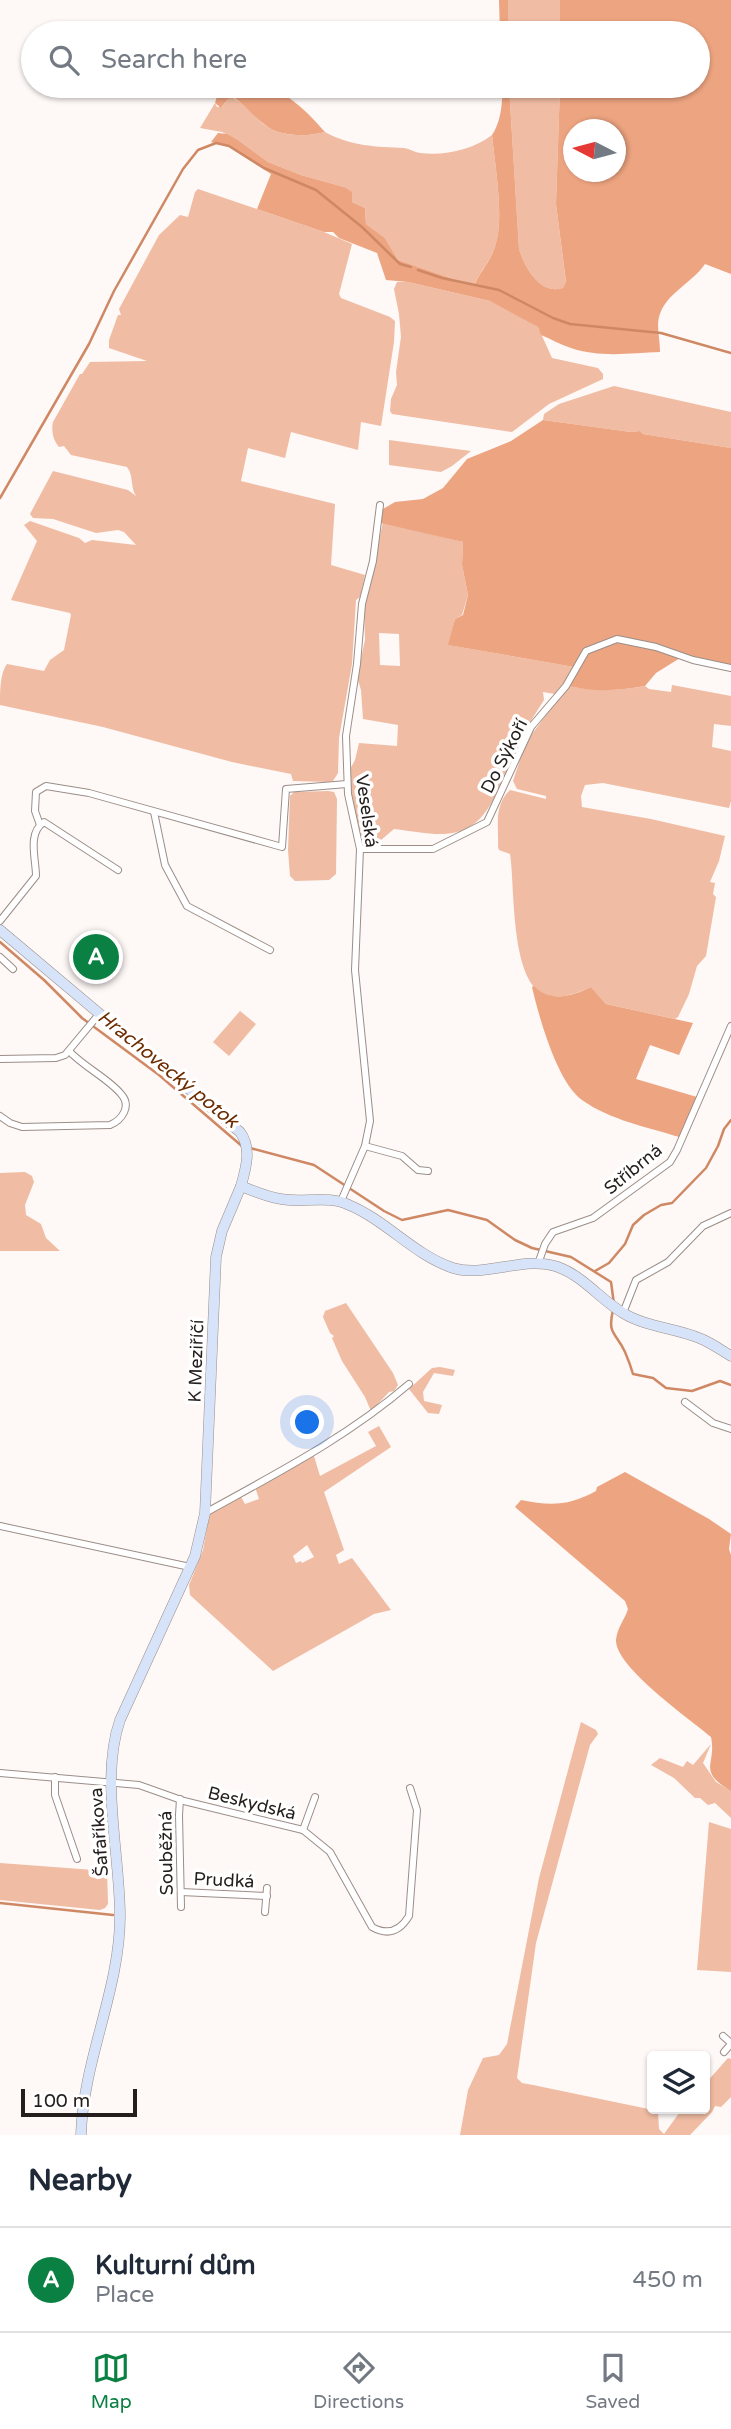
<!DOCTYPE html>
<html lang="en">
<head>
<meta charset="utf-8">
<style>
  :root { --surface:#fff; --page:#f6f6f7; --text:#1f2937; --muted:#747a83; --line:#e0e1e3; --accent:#0b8043 }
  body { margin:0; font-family:"Varela Round",sans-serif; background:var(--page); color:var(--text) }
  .controls { position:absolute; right:21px; bottom:21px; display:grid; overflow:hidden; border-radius:7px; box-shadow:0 2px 5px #0004 }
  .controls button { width:63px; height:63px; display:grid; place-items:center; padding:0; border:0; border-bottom:2px solid var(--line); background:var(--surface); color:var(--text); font:35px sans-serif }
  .compass { position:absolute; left:563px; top:119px; width:63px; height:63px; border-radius:50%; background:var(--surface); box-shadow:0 2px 5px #0004; rotate:276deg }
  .scale { position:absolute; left:21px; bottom:18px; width:116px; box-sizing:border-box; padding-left:7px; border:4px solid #241f1d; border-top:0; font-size:19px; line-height:24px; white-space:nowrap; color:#241f1d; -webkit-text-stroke:5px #fff; paint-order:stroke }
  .you { position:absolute; left:308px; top:1423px; width:24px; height:24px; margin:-18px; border:5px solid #fff; border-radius:50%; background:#1a73e8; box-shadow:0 0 0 10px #1a73e833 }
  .badge { display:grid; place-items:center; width:46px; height:46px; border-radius:50%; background:var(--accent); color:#fff; font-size:23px; font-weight:700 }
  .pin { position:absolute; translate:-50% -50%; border:4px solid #fff; box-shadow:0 2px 7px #0006 }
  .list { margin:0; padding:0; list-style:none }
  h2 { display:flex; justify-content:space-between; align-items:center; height:91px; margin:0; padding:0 28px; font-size:30px }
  h2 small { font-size:23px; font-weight:400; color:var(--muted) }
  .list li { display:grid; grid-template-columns:46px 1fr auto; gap:21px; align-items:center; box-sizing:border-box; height:105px; padding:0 28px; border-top:2px solid var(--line) }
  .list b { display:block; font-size:26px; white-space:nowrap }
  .list p { margin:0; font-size:23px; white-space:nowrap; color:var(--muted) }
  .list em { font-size:23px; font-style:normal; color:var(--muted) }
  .icon { flex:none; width:38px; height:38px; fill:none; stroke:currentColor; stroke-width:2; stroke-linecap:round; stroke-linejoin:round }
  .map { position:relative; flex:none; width:731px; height:2135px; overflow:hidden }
  .search { position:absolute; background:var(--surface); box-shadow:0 2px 5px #0004; left:21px; right:21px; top:21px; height:77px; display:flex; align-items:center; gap:18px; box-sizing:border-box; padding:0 24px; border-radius:38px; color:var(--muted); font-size:26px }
  .sheet { height:196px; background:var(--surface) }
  nav { display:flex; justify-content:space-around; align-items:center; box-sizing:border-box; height:98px; border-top:2px solid var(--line); background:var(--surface); font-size:19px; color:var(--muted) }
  nav a { display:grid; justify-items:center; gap:4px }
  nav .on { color:var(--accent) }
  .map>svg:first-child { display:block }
  .green { fill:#f0bca3; fill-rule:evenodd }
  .forest { fill:#eda480; fill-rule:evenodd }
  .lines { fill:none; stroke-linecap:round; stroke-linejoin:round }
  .stream { stroke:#cf8864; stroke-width:2.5 }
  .street-casing { stroke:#9b8e88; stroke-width:8 }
  .secondary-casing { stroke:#9b8e88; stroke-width:11 }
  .street { stroke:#fff; stroke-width:6 }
  .secondary { stroke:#d6e3f8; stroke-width:10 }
  .labels { text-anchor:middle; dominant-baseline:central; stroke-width:7; stroke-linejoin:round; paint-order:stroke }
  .street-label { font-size:18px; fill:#241f1d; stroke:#fff }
  .water-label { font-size:19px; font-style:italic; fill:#6c2c00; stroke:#fff }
</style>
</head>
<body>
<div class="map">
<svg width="731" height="2135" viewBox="0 0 731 2135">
  <rect width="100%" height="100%" fill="#fef8f6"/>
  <g class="green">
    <rect x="508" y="0" width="52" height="33"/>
    <path d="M509,86H560L556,204L566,283L563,288C540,295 525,268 519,249Z"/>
    <path d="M233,98C247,104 254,118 266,126C282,137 308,137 325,132C350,146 377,147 404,148C410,149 414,152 420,153C445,156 472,150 492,135C495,165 504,216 496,243C492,260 480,270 474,286L398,260L385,238L366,224L365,208L352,202L344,187L301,175L268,162L238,140L222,132L200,128L215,103L217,107H222L228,99Z"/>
    <path d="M198,189L324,232L352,244L339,294L341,298L390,317L395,321L394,342L381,426L361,422L358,450L291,432L285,458L248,448L241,481L335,504L331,565L365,575L360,597L356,600L352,664L339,738L338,773L333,781L328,782L295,781H293L291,774L232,762L103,727L0,705C0,691 0,673 7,664L44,671L50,660L64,650L71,615L70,613L11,600L37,541L24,525L30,521L79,538L85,543L92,540L136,545L124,532L118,530L96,533L53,519L33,518L30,514L53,471L128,490L136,496C130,487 134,476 127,467L71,455L64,446L59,447C53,440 51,431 53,422L80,374H82L90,362L147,361L109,348V340L118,315H121L119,309L159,235L180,215L188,217L195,192Z"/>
    <path d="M397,282H408L490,301L510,310L538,327L552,358L598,368L603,374V379L549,404L512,432L392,414L390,411L391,399L397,385L396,372L401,337L399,314L394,289Z"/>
    <path d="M614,386L731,412V448L643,434L640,431L631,432L543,420L544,414L559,404Z"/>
    <path d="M389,440L471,451L452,466L441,472L389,465Z"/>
    <path d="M383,522L463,542L462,565L468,595L462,615L455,619L449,645L574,667L568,686C595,691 619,691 645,686L649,689L671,692L672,685L731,696V726L714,724L712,747L731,751V801L729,808L603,783L585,785L581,796L582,807L651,819L725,836L719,861L710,882L715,883L713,894L716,897L706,956L697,966L689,994L678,1017L675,1019L606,1004L591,987C578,993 557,1001 543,994C510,978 515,885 510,854L499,850L498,847C499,827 493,806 510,790L546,799V796L517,789L513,781L526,742L561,695L543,692L544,700L520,738L507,741L505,758L510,764C507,775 501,784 496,794C472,845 441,835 394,829L381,840L363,841L359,836L352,803L349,771L355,760L359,743L397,746L398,725L363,719L361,690L357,677L365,640L364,608ZM379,633L399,634L400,666L380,665Z"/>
    <path d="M328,791L334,792L337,799L336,874L329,880L295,881L290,876L288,850L290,796L294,792Z"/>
    <path d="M240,1011L256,1024L229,1056L213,1042Z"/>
    <path d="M25,1172L32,1176L34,1182L25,1205L26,1215L41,1224L46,1238L60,1251H0V1173Z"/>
    <path d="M346,1303L393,1373L398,1385L394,1391L389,1392L371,1411L365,1397L342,1361L332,1338L334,1336L330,1333L323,1317L325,1311Z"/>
    <path d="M440,1367L455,1370L453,1376L434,1373L423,1392L424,1401L442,1405L439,1414L428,1413L409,1389L432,1368Z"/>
    <path d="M379,1426L391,1447L324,1492L344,1550L336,1555L339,1564L352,1558L391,1610L374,1614L273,1671L190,1595L189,1585L203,1550L210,1511L240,1495L245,1504L259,1499L255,1487L314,1456L320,1476L376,1446L368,1432ZM307,1545L314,1557L302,1563L301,1561L296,1563L293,1556Z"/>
    <path d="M581,1722L596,1730L598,1734L590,1745L536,1943L517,2078L522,2083L533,2085L658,2111L659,2129L664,2134L682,2109H705V2084L728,2058L731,2059V2097L721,2107L715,2106L712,2112L690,2135H460L468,2090L483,2058L499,2055L507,2044L539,1878Z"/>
    <path d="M711,1744L703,1763L716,1782L731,1791V1818L715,1803L708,1805L700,1798H695L674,1778L651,1765L660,1758L683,1767L687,1761L693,1765Z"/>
    <path d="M709,1822L731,1829V1972L697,1970Z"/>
    <path d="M0,1863L107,1871L108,1904L105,1908L100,1910L0,1900Z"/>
  </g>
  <g class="forest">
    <path d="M499,0H508V33H500Z"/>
    <path d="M560,0H731V274L705,264C690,286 660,295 658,324C658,333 660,343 660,352C631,353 600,358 571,348C561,345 551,339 541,335L538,327L490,301L408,282L386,280L377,253L339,238L333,232H324L257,209L271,174L229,147L211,142L218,133L227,134L238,140L268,162L301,175L344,187L352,192V202L365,208L366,224L385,238L398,260L474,286C480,271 492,260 496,243C504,216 495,165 492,135C501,122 503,101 502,86H509L519,249C525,268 540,295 563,288L566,282L556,204L560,86H698V33H560ZM574,130H616V172H574Z"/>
    <path d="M220,86C233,86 251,83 264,87C290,93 308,113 325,132C307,137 280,137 265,125C254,117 246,106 235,98L228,99L221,108L215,103Z"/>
    <path d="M543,420L631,432L640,431L643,434L731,448V668L680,658L656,673L645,686C618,691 595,692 568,686L574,667L448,645L455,619L463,615L468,595L462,565L463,542L381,523L383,509L395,502L423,499L443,488L467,459L511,441Z"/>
    <path d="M534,986C549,1003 573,996 591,987L606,1004L693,1023L679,1055L650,1045L636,1079L697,1097L679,1137C647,1127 610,1120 582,1100C557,1082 539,1017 532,987Z"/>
    <path d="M625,1472L709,1519L731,1534L729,1549L731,1555V1791C696,1770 717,1765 711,1737C690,1719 615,1667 616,1640C617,1628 625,1619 628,1609L625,1601L515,1507L521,1500C550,1506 569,1506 596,1491L597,1487Z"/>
  </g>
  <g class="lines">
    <g class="stream">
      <path d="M418,270L442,278L499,290L553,318L570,324L661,333L731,353"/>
      <path d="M0,498L89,344L114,291L183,169L198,150L216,143L229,146L264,168L316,190L362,227L400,264L411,267"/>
      <path d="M0,942L44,980L82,1018L159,1075L243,1147"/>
      <path d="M250,1148L314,1165L384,1211L402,1220L448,1210L487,1220L515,1240L532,1248L571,1257L611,1282L614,1304"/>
      <path d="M595,1271L609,1263L625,1244L633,1225L644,1215L661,1205L672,1203L706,1168L718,1146L724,1129L731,1120"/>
      <path d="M613,1310C607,1335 616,1332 625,1352C628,1359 631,1367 633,1374L653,1378L666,1388L692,1391L720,1381L731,1385"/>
      <path d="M0,1903L113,1915"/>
    </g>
    <defs>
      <g id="street">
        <path d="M154,812L165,865L187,906L270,950"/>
        <path d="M40,825L35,811L36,792L46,786L89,793L282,847L286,789L347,784"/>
        <path d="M360,849H433L487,822L531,727L566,686L586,651L617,639L656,647L693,660L731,668"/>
        <path d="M0,921L36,876C36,859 27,833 44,822L118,870"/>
        <path d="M0,957L13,969"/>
        <path d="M0,1059L56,1058L65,1055L100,1013"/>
        <path d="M0,1116L10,1123L22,1127L110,1125C122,1120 132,1106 121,1094C109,1079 84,1067 69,1051"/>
        <path d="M365,1146L402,1156L418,1170L428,1171"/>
        <path d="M341,1201L365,1146L370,1121L355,970L360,849L348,794L346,736L357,664L362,604L373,561L380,505"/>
        <path d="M538,1264L545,1244L553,1232L593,1218L670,1162L677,1150L731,1026"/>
        <path d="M623,1313L636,1280L668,1262L703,1226L731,1213"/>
        <path d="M685,1402L713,1423L731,1429"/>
        <path d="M205,1513C277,1473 346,1438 409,1384"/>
        <path d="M0,1526L190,1567"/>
        <path d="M0,1773L139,1785L184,1801L303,1830L330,1852L372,1927C388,1936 400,1931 409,1916L417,1810L410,1788"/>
        <path d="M55,1777V1795L77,1859"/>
        <path d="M180,1799L179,1815L181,1907"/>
        <path d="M303,1830L315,1797"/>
        <path d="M181,1892L267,1896"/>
        <path d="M265,1912L267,1888"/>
        <path d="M723,2036L731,2043"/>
        <path d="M724,2052L731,2044"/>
      </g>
      <g id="secondary">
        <path d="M0,930L240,1132C252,1148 246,1168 241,1186C254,1191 267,1197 281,1199C303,1203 329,1195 349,1205C387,1221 414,1255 453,1268C485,1278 525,1255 558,1267C583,1276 601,1300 623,1313C646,1327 675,1328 699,1338C710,1342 721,1350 731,1356"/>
        <path d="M81,2135C83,2060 120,1990 120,1916C120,1855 100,1777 120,1720L195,1556L205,1513L216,1257L222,1231L241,1186"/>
      </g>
    </defs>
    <use href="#street" class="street-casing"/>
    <use href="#secondary" class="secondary-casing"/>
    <use href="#street" class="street"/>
    <use href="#secondary" class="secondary"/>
  </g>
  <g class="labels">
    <g class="street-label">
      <text transform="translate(504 756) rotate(-63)">Do Sýkoří</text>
      <text transform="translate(367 811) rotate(82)">Veselská</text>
      <text transform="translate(633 1169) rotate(-39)">Stříbrná</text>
      <text transform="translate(196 1361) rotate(-88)">K Meziříčí</text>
      <text transform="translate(252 1803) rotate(14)">Beskydská</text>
      <text transform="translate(99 1832) rotate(-94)">Šafaříkova</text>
      <text transform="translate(166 1853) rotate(-91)">Souběžná</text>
      <text transform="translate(224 1880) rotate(3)">Prudká</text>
    </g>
    <g class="water-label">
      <text transform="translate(168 1069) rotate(39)">Hrachovecký potok</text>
    </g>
  </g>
</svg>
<div class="controls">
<button><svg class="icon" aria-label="layers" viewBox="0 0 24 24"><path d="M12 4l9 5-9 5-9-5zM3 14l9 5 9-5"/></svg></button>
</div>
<svg class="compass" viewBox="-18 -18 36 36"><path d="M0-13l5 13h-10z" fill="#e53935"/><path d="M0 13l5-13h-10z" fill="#747a83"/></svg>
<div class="scale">100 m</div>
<div class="you"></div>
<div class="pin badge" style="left:96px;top:957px">A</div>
<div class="search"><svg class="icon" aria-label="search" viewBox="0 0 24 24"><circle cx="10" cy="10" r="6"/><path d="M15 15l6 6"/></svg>Search here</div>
</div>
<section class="sheet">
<h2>Nearby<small></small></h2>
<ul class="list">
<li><span class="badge">A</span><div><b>Kulturní dům</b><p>Place</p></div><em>450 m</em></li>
</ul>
</section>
<nav>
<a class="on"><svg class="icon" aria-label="map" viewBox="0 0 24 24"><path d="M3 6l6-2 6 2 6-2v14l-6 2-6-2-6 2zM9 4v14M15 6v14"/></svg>Map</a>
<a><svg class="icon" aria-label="directions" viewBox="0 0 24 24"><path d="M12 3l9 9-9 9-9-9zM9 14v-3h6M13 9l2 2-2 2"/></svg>Directions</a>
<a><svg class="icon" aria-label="saved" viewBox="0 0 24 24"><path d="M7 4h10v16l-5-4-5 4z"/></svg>Saved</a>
</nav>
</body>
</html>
